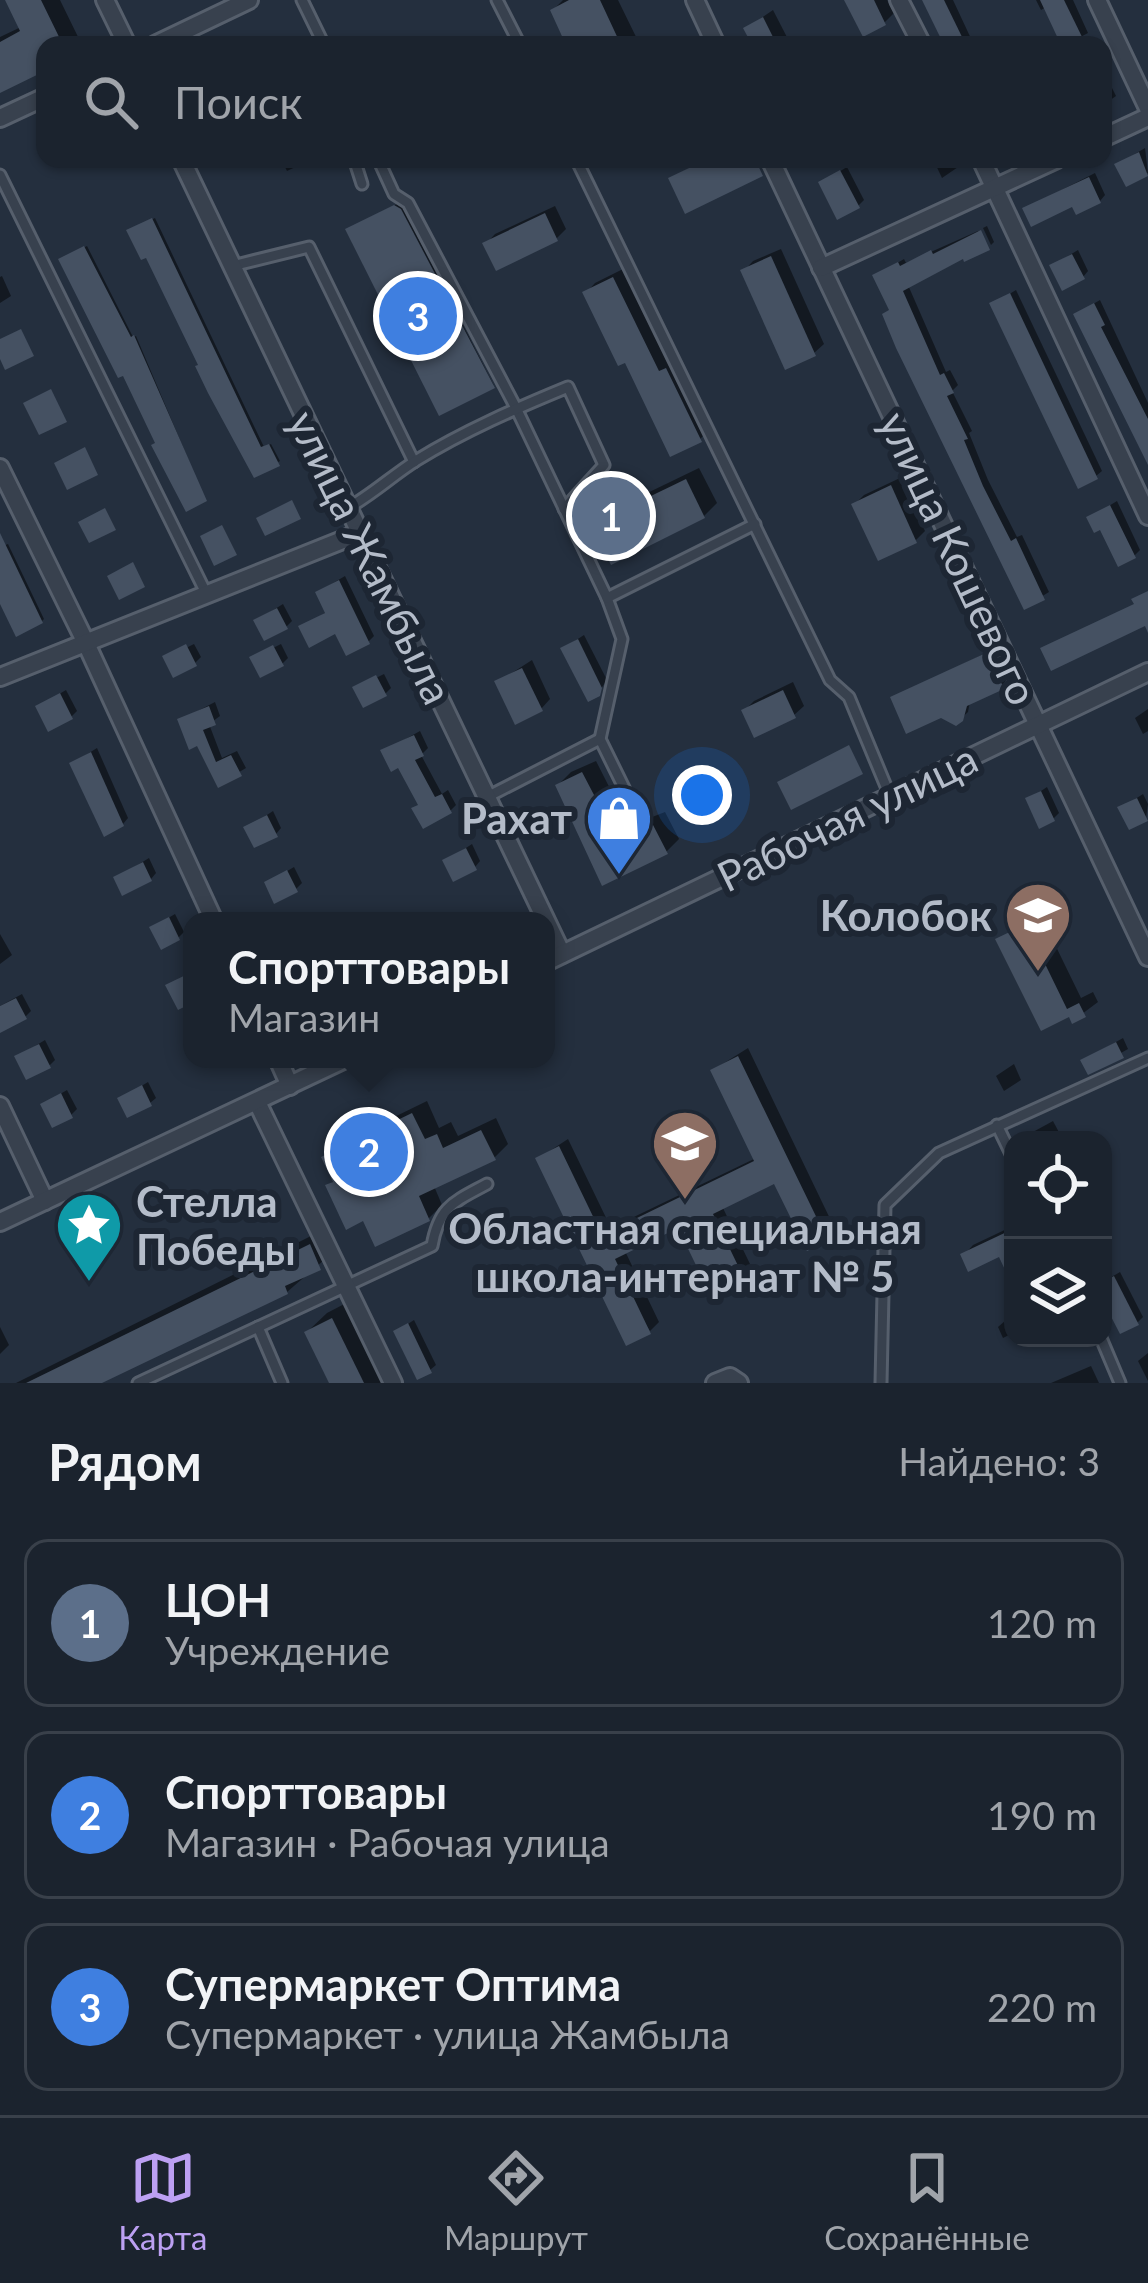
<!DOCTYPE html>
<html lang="ru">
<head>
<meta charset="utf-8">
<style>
  :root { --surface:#1b232e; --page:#282f3a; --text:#f1f3f6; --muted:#a0a4aa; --line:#39404a; --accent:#bca0f2 }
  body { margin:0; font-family:Lato,sans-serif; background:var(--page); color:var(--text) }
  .controls { position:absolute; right:36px; bottom:36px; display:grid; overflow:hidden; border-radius:24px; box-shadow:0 3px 9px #0004 }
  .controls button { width:108px; height:108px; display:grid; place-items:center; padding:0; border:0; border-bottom:3px solid var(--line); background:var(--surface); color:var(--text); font:60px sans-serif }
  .you { position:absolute; left:702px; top:795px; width:42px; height:42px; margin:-30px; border:9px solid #fff; border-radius:50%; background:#1a73e8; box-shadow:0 0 0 18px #1a73e833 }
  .badge { display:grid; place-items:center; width:78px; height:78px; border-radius:50%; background:var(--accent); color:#fff; font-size:39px; font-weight:700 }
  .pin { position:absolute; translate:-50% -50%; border:6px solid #fff; box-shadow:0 3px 12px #0006 }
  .popup { position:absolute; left:183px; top:912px; width:372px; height:156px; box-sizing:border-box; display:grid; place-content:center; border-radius:24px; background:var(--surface); filter:drop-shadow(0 3px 9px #0005); font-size:39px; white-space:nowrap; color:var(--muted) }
  .popup b { font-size:45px; color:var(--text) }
  .popup::after { content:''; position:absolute; left:50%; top:100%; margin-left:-24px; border:24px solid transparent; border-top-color:var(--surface) }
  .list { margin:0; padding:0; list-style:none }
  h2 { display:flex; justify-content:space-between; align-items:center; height:156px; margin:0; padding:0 48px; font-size:51px }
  h2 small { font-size:39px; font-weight:400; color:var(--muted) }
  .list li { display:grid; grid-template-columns:78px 1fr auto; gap:36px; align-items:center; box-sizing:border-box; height:168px; margin:0 24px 24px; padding:0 24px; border:3px solid var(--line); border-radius:24px }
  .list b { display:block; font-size:45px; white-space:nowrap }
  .list p { margin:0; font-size:39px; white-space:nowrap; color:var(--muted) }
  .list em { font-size:39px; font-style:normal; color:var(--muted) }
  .icon { flex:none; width:66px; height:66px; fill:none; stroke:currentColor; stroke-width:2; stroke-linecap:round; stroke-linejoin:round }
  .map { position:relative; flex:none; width:1148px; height:1383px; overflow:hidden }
  .search { position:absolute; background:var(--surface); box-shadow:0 3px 9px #0004; left:36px; right:36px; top:36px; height:132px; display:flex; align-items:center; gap:30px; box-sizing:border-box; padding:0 42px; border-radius:24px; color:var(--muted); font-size:45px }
  .sheet { height:732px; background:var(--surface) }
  nav { display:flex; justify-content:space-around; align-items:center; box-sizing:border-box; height:168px; border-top:3px solid var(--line); background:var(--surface); font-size:33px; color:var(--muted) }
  nav a { display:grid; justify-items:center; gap:6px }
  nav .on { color:var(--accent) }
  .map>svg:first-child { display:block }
  .shadow { fill:#0007 }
  .building { fill:#455162 }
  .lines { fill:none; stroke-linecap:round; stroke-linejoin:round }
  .lane-casing { stroke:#565f6c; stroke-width:15 }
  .street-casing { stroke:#565f6c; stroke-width:22 }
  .lane { stroke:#38414e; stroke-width:9 }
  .street { stroke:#38414e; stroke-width:16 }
  .labels { text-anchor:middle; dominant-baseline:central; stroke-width:12; stroke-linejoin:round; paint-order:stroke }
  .street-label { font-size:42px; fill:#b4bcc9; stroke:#1d2633 }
  .poi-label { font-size:42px; font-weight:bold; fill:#b4bcc9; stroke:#1d2633; text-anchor:end }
</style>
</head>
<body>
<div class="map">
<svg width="1148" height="1383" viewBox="0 0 1148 1383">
  <rect width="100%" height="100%" fill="#242f3e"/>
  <g class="shadow">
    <path d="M8,0H60L81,43L45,45V67L0,83V37L21,27Z"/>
    <path d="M563,0H618L640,45H600L594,32L569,44L553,10Z"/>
    <path d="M848,0H887L894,13L884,23Z"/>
    <path d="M925,0H953L974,45H947Z"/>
    <path d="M1036,0H1073L1088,33L1065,45L1046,7L1041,10Z"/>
    <path d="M773,10L791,45H755L747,28Z"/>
    <path d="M1108,80L1116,96L1103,105V82Z"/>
    <path d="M1145,148L1148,173L1127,183L1118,164Z"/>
    <path d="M281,159H312L287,171Z"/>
    <path d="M933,159H958L961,165L942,178Z"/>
    <path d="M847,167L864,200L858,206L822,182Z"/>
    <path d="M1095,173L1105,195L1100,201L1026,208Z"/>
    <path d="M397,204L403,208L494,386L351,228Z"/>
    <path d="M555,206L566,229L556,239L486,244L495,234Z"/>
    <path d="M155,218L264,447L271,444L280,461L255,474L132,229Z"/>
    <path d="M987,226L994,242L991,245L983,228Z"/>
    <path d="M978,231L986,248L964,255L908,285L946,372L950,370L958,385L952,391L972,431L969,433L988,480L1017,537L1022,535L1049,592L1026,606L875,276L904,259L906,263Z"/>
    <path d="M87,246L133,337L136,336L205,499L159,443L64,257Z"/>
    <path d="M781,249L824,344L814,353L744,271L753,261Z"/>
    <path d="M1078,250L1088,271L1083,277L1053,265Z"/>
    <path d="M623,269L669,364L676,361L709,430L700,439L626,359L586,293L595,283Z"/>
    <path d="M2,276L11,296L0,303V277Z"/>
    <path d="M1016,290L1102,471L1096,476L993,304Z"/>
    <path d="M1100,300L1148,403V458L1076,314Z"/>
    <path d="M699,468L717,503L704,516L595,525L608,512Z"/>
    <path d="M900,478L925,531L916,540L855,504L864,495Z"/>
    <path d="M1117,501L1140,550L1134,556L1089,518Z"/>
    <path d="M8,544L44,619L42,621L0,597V547Z"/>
    <path d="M345,576L374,636L368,642L337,630L302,627L328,611L318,592Z"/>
    <path d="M283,604L292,621L286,627L257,620Z"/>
    <path d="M584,635L607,680L598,693L564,648Z"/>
    <path d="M194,644L201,657L195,663L168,657Z"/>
    <path d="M281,644L288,658L282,664L255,657Z"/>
    <path d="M994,649L1008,681L970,701L968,712L956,723L893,698Z"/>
    <path d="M532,660L550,699L541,709L498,682Z"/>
    <path d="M384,674L391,688L385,694L358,687Z"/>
    <path d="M793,682L804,706L794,715L745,710L754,701Z"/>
    <path d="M66,690L77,711L71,717L39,706Z"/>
    <path d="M215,702L220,716L209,724L222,758L237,751L246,768L219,784L198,743L180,720Z"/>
    <path d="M1148,709V731L1143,734L1135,718Z"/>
    <path d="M420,731L428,748L421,755L442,794L448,790L456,805L450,811L420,803L399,764L384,751Z"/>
    <path d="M97,748L128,818L123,824L73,763Z"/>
    <path d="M596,761L629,826L665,812L679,839L666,852L604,882L558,785L571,772Z"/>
    <path d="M1047,787L1059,813L1053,819L1029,799Z"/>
    <path d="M1143,794L1148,804L1146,818L1121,808Z"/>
    <path d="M273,811L281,828L276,834L247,828Z"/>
    <path d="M472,844L480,861L475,867L446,861Z"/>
    <path d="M149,858L156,873L151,879L116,878Z"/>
    <path d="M294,867L302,883L296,889L267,883Z"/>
    <path d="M1049,901L1054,912L1044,922L1081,998L1093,992L1098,1002L1074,1020L999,940Z"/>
    <path d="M175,914L184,932L178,938L153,927Z"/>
    <path d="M0,934L12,955L0,964Z"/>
    <path d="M22,994L31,1011L25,1017L0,1019V1006Z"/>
    <path d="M1123,1038L1128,1049L1089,1071L1084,1060Z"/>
    <path d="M45,1040L55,1060L50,1065L17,1057Z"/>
    <path d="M748,1048L835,1229L826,1238L775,1180L722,1206L750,1264L741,1273L680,1224L625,1251L659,1322L650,1331L539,1158L568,1139L611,1228L756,1158L713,1070Z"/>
    <path d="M1014,1064L1021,1080L1004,1091L996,1076Z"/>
    <path d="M148,1082L156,1098L150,1103L120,1099Z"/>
    <path d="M67,1090L77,1109L71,1115L43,1104Z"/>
    <path d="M427,1101L439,1128L451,1122L458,1136L496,1118L508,1144L494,1158L434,1186L442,1205L428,1219L365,1217L329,1186L335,1179L325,1158L339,1144Z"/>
    <path d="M1053,1121L1063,1140H1028L1033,1132Z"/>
    <path d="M1013,1226V1280L1000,1253L964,1255L973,1245Z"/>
    <path d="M329,1227L338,1248L287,1292L95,1383H16Z"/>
    <path d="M1120,1272L1143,1317L1137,1323L1103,1294V1282Z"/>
    <path d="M352,1300L393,1383H332L307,1332L327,1313Z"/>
    <path d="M1013,1314V1333L1003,1338L998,1327Z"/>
    <path d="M414,1320L436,1365L430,1370L397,1331Z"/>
    <path d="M0,1327L9,1345L0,1354Z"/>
    <path d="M1148,1353V1381L1138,1361Z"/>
    <path d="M1091,1366L1099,1383H1051Z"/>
  </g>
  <g class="building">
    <path d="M5,0H41L63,45H45V71L0,93V42L20,31Z"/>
    <path d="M569,0H600L621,45H596L592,36L566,45L550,10Z"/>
    <path d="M844,0H874L886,25L863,37Z"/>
    <path d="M922,0H944L964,41L944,45Z"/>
    <path d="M1040,0H1064L1084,41L1061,45Z"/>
    <path d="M763,17L777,45H752L743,28Z"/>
    <path d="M1139,152L1148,176L1126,187L1114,164Z"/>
    <path d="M708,159H755L763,176L685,214L668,178Z"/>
    <path d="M840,170L860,208L837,220L818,182Z"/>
    <path d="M1089,177L1101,203L1076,215L1072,207L1031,227L1022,208Z"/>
    <path d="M394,205L401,209L495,388L439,416L345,229Z"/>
    <path d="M545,213L558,241L496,271L482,243Z"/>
    <path d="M152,218L261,447L269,444L280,466L254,478L208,393L195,366L198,365L146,258L141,260L126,230Z"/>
    <path d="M981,230L990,250L964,262L963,259L903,291L940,375L944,373L954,393L947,396L968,439L964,440L983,486L1011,541L1016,538L1045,600L1024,610L896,348L882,314L889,310L872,275L898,262L900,266L931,250L933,254Z"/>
    <path d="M84,246L131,337L134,335L207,501L186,512L151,445L155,443L123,376L118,378L58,259Z"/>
    <path d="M1072,254L1085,279L1062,291L1049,265Z"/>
    <path d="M771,256L816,356L785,370L740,270Z"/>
    <path d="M613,277L659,371L666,368L702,442L670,457L625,363L618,366L582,292Z"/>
    <path d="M1010,293L1098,479L1078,489L989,303Z"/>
    <path d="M1094,303L1105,325L1101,327L1148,419V465L1073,314Z"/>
    <path d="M21,329L34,356L5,370L0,359V339Z"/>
    <path d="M51,389L67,422L39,435L23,403Z"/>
    <path d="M85,447L98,475L67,490L54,463Z"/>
    <path d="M686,479L705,518L611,565L591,525Z"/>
    <path d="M891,485L917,543L878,561L851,504Z"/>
    <path d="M292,500L301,519L265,536L256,518Z"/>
    <path d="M1110,505L1136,558L1118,567L1100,530L1094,533L1086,517Z"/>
    <path d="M105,508L116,530L89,543L78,522Z"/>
    <path d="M222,525L237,555L214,566L200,536Z"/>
    <path d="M0,533L43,623L16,637L0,604Z"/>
    <path d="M133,562L145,587L119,600L107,576Z"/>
    <path d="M339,580L370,644L346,656L335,634L309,648L298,626L325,613L315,592Z"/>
    <path d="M1148,591V633L1145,626L1051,671L1040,648L1134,604L1131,599Z"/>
    <path d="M277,608L288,629L264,641L253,620Z"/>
    <path d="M578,639L602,688L600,696L588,702L560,648Z"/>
    <path d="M186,644L197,666L173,678L162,656Z"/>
    <path d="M273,645L284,666L260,678L249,657Z"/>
    <path d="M988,652L1004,689L967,706L963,721L956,726L941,718L906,734L890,697Z"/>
    <path d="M522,668L543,711L515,725L494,681Z"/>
    <path d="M376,675L387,696L363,708L352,687Z"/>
    <path d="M783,690L796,718L754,738L741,710Z"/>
    <path d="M60,693L73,719L48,732L35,706Z"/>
    <path d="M209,706L216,725L203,730L216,762L231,755L242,776L218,788L197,746L189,750L177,719Z"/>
    <path d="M414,735L424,756L415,760L435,797L442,794L452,813L423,829L411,808L418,805L398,768L391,772L380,750Z"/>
    <path d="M849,745L863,774L791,810L777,782Z"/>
    <path d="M91,752L124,826L104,837L69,763Z"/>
    <path d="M582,772L616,837L652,823L668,854L602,886L555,785Z"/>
    <path d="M1041,791L1055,821L1039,829L1025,798Z"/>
    <path d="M1137,798L1148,821L1129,830L1117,807Z"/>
    <path d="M267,815L278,837L254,848L243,827Z"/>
    <path d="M466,848L477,870L453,882L442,860Z"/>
    <path d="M143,862L152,881L122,896L113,877Z"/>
    <path d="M287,870L298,892L274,904L264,882Z"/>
    <path d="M1035,912L1043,927L1030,933L1067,1009L1079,1003L1086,1017L1072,1024L1069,1017L1041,1031L995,939L1024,925L1021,919Z"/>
    <path d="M169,917L180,940L161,950L149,927Z"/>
    <path d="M192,972V1003L178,1010L165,985Z"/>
    <path d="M16,998L27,1019L0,1033V1006Z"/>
    <path d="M1116,1042L1124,1058L1088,1075L1080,1060Z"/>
    <path d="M39,1044L51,1068L26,1080L14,1056Z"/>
    <path d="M738,1056L828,1241L807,1251L774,1184L713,1214L743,1276L709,1292L678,1228L615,1259L651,1334L626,1346L535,1158L559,1146L602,1235L754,1161L710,1070Z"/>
    <path d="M142,1085L152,1106L127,1118L117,1098Z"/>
    <path d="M61,1093L73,1118L52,1128L40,1104Z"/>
    <path d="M412,1113L425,1139L437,1134L443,1148L481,1130L496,1160L419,1196L430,1221L375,1247L363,1221L346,1230L325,1185L333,1182L321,1157Z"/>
    <path d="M1013,1229V1287L999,1257L968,1272L960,1254Z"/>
    <path d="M310,1244L321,1270L285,1286L288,1294L102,1383H26Z"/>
    <path d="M1114,1276L1139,1325L1120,1334L1103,1301V1282Z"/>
    <path d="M332,1318L364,1383H329L304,1332Z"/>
    <path d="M408,1323L432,1373L417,1380L393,1331Z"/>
  </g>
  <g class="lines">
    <defs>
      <g id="lane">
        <path d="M302,0L324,45"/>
        <path d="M497,0L520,45"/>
        <path d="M354,159L362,184"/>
        <path d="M378,159L394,194L408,203L516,408L607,598L622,639L600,739L629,798"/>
        <path d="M576,159L830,680L849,697L890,796"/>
        <path d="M0,175L207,595"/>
        <path d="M232,266L309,247L414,462"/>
        <path d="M348,508C373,494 393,475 417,460C464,431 517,408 568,387L604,465L564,509"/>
        <path d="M607,598L755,524"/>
        <path d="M487,797L600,739"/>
        <path d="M997,1125L1013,1158"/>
        <path d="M258,1327L282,1383"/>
        <path d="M1101,1338L1120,1383"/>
        <path d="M138,1383L432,1246C439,1206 454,1202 487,1184"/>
        <path d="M881,1383L885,1205L939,1153L1148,1058"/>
      </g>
      <g id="street">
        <path d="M105,0L127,45"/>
        <path d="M695,0L716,45"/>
        <path d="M899,0L922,45"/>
        <path d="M1097,0L1148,108"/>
        <path d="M155,45L249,0"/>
        <path d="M0,118L45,97"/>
        <path d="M1103,138L1148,117"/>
        <path d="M181,159L562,954"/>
        <path d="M770,159L1148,957"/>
        <path d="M981,159L1148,516"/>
        <path d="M821,268L1057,159"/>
        <path d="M0,468L85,641L214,921"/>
        <path d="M0,677L360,533"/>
        <path d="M546,962L1148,672"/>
        <path d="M278,1059L290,1086"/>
        <path d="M257,1102L393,1383"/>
        <path d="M0,1106L45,1201"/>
        <path d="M0,1222L345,1059"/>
        <path d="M715,1383L730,1377L739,1383"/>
      </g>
    </defs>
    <use href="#lane" class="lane-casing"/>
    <use href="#street" class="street-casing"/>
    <use href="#lane" class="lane"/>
    <use href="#street" class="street"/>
  </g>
  <defs>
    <symbol id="shop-pin" viewBox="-11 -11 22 30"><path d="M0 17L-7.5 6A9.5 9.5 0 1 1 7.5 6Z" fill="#3f7fe0" stroke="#1d2633"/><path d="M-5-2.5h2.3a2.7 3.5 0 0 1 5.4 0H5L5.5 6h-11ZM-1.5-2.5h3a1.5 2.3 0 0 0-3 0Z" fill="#fff"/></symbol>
    <symbol id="school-pin" viewBox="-11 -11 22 30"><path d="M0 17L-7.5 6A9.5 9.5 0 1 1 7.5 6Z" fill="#8d6e63" stroke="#1d2633"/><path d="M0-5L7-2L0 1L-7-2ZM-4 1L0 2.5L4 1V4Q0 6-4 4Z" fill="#fff"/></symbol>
    <symbol id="sight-pin" viewBox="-11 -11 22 30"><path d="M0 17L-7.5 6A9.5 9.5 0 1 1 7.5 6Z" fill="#0f9aa8" stroke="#1d2633"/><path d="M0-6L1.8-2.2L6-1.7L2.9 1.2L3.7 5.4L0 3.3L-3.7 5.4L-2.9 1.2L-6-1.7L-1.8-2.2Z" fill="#fff"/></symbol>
  </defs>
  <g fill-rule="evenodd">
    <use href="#shop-pin" x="581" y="780" width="76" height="104"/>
    <use href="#school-pin" x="1000" y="877" width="76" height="104"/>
    <use href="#school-pin" x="647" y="1105" width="76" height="104"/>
    <use href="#sight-pin" x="51" y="1187" width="76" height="104"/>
  </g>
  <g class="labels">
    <g class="street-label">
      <text transform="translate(371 557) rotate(64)">улица Жамбыла</text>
      <text transform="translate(959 558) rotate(65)">улица Кошевого</text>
      <text transform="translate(847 817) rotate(-26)">Рабочая улица</text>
    </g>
    <g class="poi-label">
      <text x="572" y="818">Рахат</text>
      <text x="992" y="915">Колобок</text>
      <text x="136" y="1201" text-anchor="start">Стелла<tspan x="136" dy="48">Победы</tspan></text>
      <text x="685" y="1228" text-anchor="middle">Областная специальная<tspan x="685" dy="48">школа-интернат № 5</tspan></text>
    </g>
  </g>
</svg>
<div class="controls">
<button><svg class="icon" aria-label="locate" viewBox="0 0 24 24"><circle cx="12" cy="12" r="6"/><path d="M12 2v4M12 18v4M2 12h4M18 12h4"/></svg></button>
<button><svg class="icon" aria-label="layers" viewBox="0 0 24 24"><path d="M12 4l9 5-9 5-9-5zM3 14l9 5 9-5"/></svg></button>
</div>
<div class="you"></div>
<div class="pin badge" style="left:611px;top:516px;background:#5c6f8a">1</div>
<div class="pin badge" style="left:369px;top:1152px;background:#3f7fe0">2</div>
<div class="popup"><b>Спорттовары</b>Магазин</div>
<div class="pin badge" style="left:418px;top:316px;background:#3f7fe0">3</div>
<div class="search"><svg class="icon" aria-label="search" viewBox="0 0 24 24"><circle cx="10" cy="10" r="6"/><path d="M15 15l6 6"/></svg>Поиск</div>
</div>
<section class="sheet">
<h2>Рядом<small>Найдено: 3</small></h2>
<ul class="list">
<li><span class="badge" style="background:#5c6f8a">1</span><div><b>ЦОН</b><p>Учреждение</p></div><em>120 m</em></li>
<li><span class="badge" style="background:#3f7fe0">2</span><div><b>Спорттовары</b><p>Магазин · Рабочая улица</p></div><em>190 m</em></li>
<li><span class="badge" style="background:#3f7fe0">3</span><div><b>Супермаркет Оптима</b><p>Супермаркет · улица Жамбыла</p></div><em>220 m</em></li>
</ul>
</section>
<nav>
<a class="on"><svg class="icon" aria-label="map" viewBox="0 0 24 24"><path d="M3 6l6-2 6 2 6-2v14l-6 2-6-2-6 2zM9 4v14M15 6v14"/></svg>Карта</a>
<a><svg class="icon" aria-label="directions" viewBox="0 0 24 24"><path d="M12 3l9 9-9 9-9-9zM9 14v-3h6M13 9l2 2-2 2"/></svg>Маршрут</a>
<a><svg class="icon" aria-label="saved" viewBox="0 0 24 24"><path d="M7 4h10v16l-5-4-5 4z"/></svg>Сохранённые</a>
</nav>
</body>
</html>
